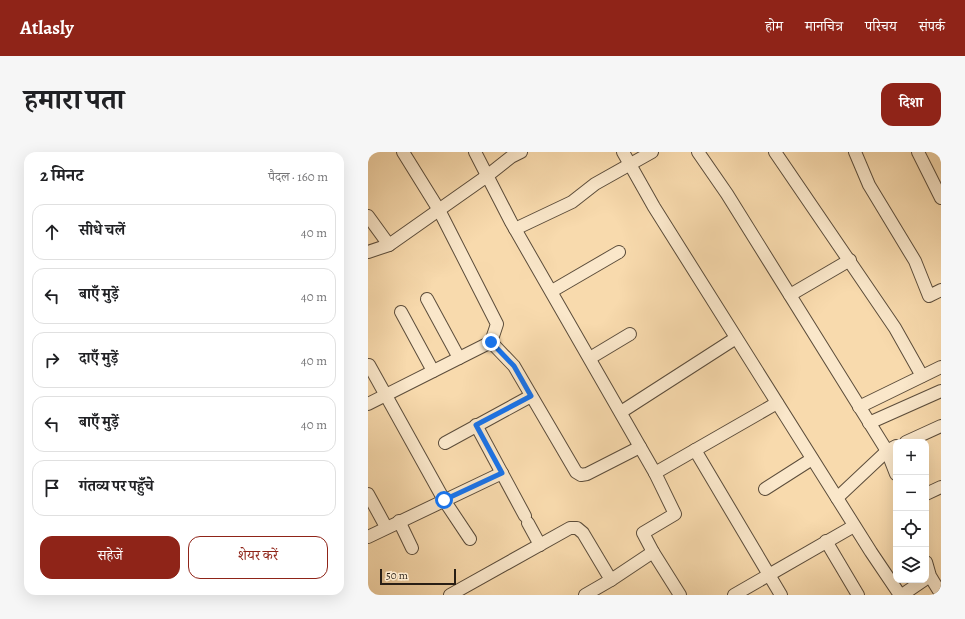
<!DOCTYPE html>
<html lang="hi">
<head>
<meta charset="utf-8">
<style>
  :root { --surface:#fff; --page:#f6f6f6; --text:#202124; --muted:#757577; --line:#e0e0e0; --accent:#8f2418 }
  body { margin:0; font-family:Alegreya,"Noto Serif Devanagari",serif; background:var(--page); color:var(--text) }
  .controls { position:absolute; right:12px; bottom:12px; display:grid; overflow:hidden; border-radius:8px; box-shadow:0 4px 16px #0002 }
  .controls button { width:36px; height:36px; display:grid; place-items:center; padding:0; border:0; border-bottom:1px solid var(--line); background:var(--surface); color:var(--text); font:20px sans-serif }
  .scale { position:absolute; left:12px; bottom:10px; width:76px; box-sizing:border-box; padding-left:4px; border:2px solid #281e15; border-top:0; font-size:11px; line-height:14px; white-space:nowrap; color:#281e15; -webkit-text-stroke:3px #fae7ca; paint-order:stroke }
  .stop { position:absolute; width:12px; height:12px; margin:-9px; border:3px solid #1a73e8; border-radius:50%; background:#fff }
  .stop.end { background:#1a73e8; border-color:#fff; box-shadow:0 1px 4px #0008 }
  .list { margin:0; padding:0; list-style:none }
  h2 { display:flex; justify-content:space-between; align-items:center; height:52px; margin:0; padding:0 16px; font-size:17px }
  h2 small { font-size:13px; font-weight:400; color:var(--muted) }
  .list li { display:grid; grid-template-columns:26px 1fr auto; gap:12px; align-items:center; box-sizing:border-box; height:56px; margin:0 8px 8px; padding:0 8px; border:1px solid var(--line); border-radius:12px }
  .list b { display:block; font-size:15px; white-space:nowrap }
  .list em { font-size:13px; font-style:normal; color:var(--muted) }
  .actions { display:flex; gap:8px; padding:12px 16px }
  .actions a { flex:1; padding:9px 0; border:1px solid var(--accent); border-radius:12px; text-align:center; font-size:14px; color:var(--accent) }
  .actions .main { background:var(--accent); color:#fff }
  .icon { flex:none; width:22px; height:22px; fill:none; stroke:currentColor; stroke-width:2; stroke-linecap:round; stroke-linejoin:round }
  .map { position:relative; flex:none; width:573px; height:443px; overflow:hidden; border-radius:12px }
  header { display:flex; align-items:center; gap:24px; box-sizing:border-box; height:56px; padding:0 20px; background:var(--accent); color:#fff }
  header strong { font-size:19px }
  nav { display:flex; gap:22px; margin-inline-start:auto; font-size:14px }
  .intro { display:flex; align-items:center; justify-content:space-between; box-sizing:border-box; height:96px; padding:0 24px }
  h1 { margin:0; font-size:28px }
  .button { padding:10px 18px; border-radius:12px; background:var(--accent); color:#fff; font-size:14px; font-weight:700 }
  main { display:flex; gap:24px; padding:0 24px }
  aside { flex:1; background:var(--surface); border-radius:12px; box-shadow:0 4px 16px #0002 }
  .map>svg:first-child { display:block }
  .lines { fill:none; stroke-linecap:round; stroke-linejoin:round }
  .minor-casing { stroke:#5c4d3b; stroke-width:14 }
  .minor { stroke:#fae7ca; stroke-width:12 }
  .route { stroke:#1a73e8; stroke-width:5 }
</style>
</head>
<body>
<header>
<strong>Atlasly</strong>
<nav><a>होम</a><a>मानचित्र</a><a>परिचय</a><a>संपर्क</a></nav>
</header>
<div class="intro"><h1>हमारा पता</h1><a class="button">दिशा</a></div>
<main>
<aside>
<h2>2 मिनट<small>पैदल · 160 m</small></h2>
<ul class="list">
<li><svg class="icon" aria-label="ahead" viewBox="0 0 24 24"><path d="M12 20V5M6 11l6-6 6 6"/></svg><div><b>सीधे चलें</b></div><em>40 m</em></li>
<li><svg class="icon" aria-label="left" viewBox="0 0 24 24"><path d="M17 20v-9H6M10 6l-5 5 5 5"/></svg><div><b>बाएँ मुड़ें</b></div><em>40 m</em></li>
<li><svg class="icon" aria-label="right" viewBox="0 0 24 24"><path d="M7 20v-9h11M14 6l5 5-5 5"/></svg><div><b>दाएँ मुड़ें</b></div><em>40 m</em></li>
<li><svg class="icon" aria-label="left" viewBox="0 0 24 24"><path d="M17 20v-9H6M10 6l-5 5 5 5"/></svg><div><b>बाएँ मुड़ें</b></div><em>40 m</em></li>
<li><svg class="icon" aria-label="arrive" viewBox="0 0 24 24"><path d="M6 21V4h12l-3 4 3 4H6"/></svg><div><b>गंतव्य पर पहुँचे</b></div></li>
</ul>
<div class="actions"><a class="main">सहेजें</a><a>शेयर करें</a></div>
</aside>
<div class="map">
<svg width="573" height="443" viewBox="0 0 573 443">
  <rect width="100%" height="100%" fill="#f8daad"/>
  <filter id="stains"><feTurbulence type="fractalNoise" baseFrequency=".005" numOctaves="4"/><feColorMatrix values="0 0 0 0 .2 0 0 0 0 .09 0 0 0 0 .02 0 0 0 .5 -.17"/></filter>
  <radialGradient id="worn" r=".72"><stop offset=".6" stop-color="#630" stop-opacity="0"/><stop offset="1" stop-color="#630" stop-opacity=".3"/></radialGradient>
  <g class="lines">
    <defs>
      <g id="minor">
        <path d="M107,0L143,70L287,321L409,251"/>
        <path d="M255,0L286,55L503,400L532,443"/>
        <path d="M330,0L359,42L519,299L528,322"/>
        <path d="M407,0L527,176L554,224"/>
        <path d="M487,0L501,33L547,109L561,144L573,138"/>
        <path d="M550,0L573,46"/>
        <path d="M0,64L21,93"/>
        <path d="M147,77L204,50L227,32L284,0"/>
        <path d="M0,100L21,93L119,24L143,5L153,0"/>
        <path d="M184,139L251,100"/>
        <path d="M422,143L482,108"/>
        <path d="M59,147L91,206"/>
        <path d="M33,160L65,219"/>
        <path d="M123,190L146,214L208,320L213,323L219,322L272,295"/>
        <path d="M222,206L262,182"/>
        <path d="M1,213L76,348L102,387"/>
        <path d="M0,252L123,190L129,172L71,58L35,0"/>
        <path d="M491,255L573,215"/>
        <path d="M253,260L368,186"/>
        <path d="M501,271L573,239"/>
        <path d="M108,273L157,364"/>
        <path d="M538,290L573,274"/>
        <path d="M77,291L163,244"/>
        <path d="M327,298L413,443"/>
        <path d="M397,337L444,307"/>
        <path d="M0,342L18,375"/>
        <path d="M558,342L573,335"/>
        <path d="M469,346L519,299L528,294"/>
        <path d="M31,369L44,396"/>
        <path d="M160,371L172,393"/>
        <path d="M0,385L134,321"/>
        <path d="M458,389L490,443"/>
        <path d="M285,400L275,381L307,362L287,321"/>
        <path d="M558,410L562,424L573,442"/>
        <path d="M243,428L285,400L312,443"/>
        <path d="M82,443L202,376H209L215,381L243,428L217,443"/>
        <path d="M366,443L486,374"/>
        <path d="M534,443L556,428"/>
      </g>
    </defs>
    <use href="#minor" class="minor-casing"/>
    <use href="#minor" class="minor"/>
  </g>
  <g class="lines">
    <path class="route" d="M76,348L134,321L108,273L163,244L146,214L123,190"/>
  </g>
  <rect width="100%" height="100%" filter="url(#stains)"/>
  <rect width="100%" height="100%" fill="url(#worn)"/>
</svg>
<div class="controls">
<button>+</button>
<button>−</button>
<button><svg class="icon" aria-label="locate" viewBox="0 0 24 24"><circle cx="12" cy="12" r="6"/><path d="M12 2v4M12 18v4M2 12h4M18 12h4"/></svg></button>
<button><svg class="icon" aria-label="layers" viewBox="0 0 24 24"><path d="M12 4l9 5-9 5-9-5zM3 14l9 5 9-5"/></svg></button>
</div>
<div class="scale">50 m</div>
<div class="stop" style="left:76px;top:348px"></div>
<div class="stop end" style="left:123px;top:190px"></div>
</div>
</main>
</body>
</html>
